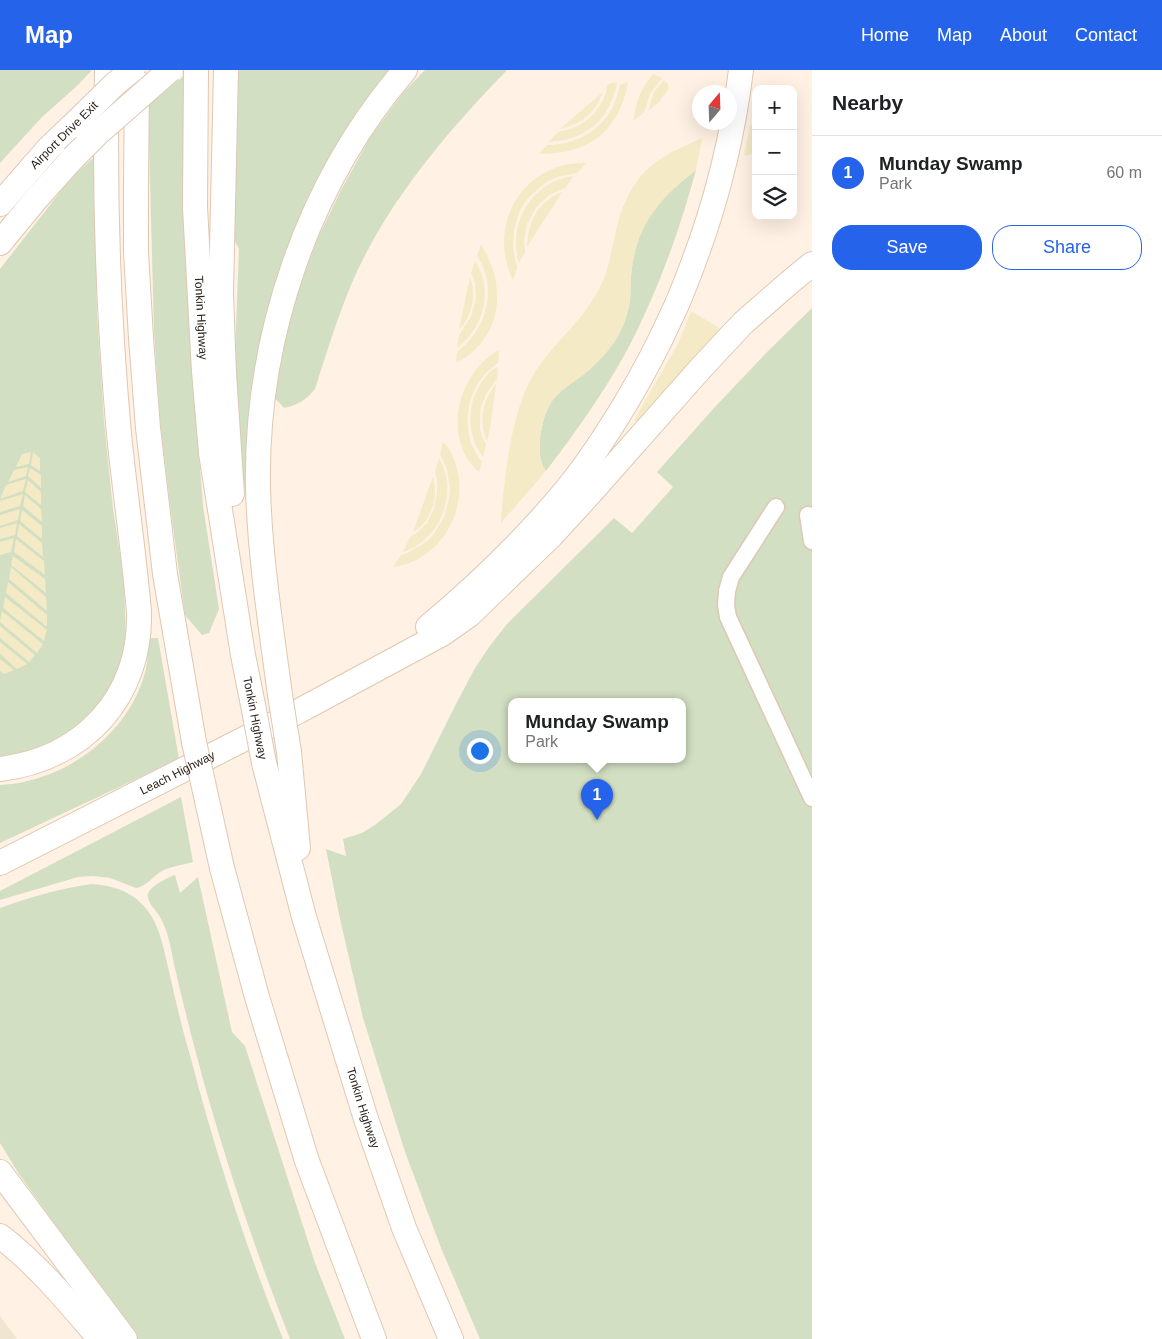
<!DOCTYPE html>
<html lang="en">
<head>
<meta charset="utf-8">
<style>
  :root { --surface:#fff; --page:#f2f2f2; --text:#202124; --muted:#757577; --line:#e0e0e0; --accent:#2563eb }
  body { margin:0; font-family:Helvetica,sans-serif; background:var(--page); color:var(--text) }
  .controls { position:absolute; right:15px; top:15px; display:grid; overflow:hidden; border-radius:10px; box-shadow:0 5px 20px #0002 }
  .controls button { width:45px; height:45px; display:grid; place-items:center; padding:0; border:0; border-bottom:1px solid var(--line); background:var(--surface); color:var(--text); font:25px sans-serif }
  .compass { position:absolute; left:692px; top:15px; width:45px; height:45px; border-radius:50%; background:var(--surface); box-shadow:0 5px 20px #0002; rotate:19deg }
  .you { position:absolute; left:479px; top:680px; width:18px; height:18px; margin:-12px; border:4px solid #fff; border-radius:50%; background:#1a73e8; box-shadow:0 0 0 8px #1a73e833 }
  .badge { display:grid; place-items:center; width:32px; height:32px; border-radius:50%; background:var(--accent); color:#fff; font-size:16px; font-weight:700 }
  .pin { position:absolute; translate:-50% -41px; filter:drop-shadow(0 1px 2px #0008) }
  .pin::after { content:''; position:absolute; top:26px; width:18px; height:15px; background:inherit; clip-path:polygon(0 0,100% 0,50% 100%) }
  .popup { position:absolute; left:508px; top:628px; width:178px; height:65px; box-sizing:border-box; display:grid; place-content:center; border-radius:10px; background:var(--surface); filter:drop-shadow(0 1px 4px #0005); font-size:16px; white-space:nowrap; color:var(--muted) }
  .popup b { font-size:19px; color:var(--text) }
  .popup::after { content:''; position:absolute; left:50%; top:100%; margin-left:-10px; border:10px solid transparent; border-top-color:var(--surface) }
  .list { margin:0; padding:0; list-style:none }
  h2 { display:flex; justify-content:space-between; align-items:center; height:65px; margin:0; padding:0 20px; font-size:21px }
  h2 small { font-size:16px; font-weight:400; color:var(--muted) }
  .list li { display:grid; grid-template-columns:32px 1fr auto; gap:15px; align-items:center; box-sizing:border-box; height:75px; padding:0 20px; border-top:1px solid var(--line) }
  .list b { display:block; font-size:19px; white-space:nowrap }
  .list p { margin:0; font-size:16px; white-space:nowrap; color:var(--muted) }
  .list em { font-size:16px; font-style:normal; color:var(--muted) }
  .actions { display:flex; gap:10px; padding:15px 20px }
  .actions a { flex:1; padding:11px 0; border:1px solid var(--accent); border-radius:20px; text-align:center; font-size:18px; color:var(--accent) }
  .actions .main { background:var(--accent); color:#fff }
  .icon { flex:none; width:28px; height:28px; fill:none; stroke:currentColor; stroke-width:2; stroke-linecap:round; stroke-linejoin:round }
  .map { position:relative; flex:none; width:812px; height:1269px; overflow:hidden }
  header { display:flex; align-items:center; gap:30px; box-sizing:border-box; height:70px; padding:0 25px; background:var(--accent); color:#fff }
  header strong { font-size:24px }
  nav { display:flex; gap:28px; margin-inline-start:auto; font-size:18px }
  main { display:flex }
  aside { flex:1; background:var(--surface) }
  .map>svg:first-child { display:block }
  .industrial { fill:#f0e5d0 }
  .green { fill:#d3dfc3; fill-rule:evenodd }
  .sand { fill:#f4eac5 }
  .lines { fill:none; stroke-linecap:round; stroke-linejoin:round }
  .minor-casing { stroke:#dec8b2; stroke-width:19 }
  .highway-casing { stroke:#dec8b2; stroke-width:26 }
  .minor { stroke:#fff; stroke-width:16 }
  .highway { stroke:#fff; stroke-width:24 }
  .highway-bridge-casing { stroke:#dec8b2; stroke-width:26; stroke-linecap:butt }
  .highway-bridge { stroke:#fff; stroke-width:24 }
  .labels { text-anchor:middle; dominant-baseline:central; stroke-width:5; stroke-linejoin:round; paint-order:stroke }
  .street-label { font-size:12px; fill:#2c241c; stroke:#fff }
</style>
</head>
<body>
<header>
<strong>Map</strong>
<nav><a>Home</a><a>Map</a><a>About</a><a>Contact</a></nav>
</header>
<main>
<div class="map">
<svg width="812" height="1269" viewBox="0 0 812 1269">
  <rect width="100%" height="100%" fill="#fff1e3"/>
  <path class="industrial" d="M0,1246L17,1269H0Z"/>
  <g class="green">
    <path d="M0,0H92L78,15L42,47L0,93Z"/>
    <path d="M237,0H391L315,117L251,415L242,417L235,283L239,179L233,168Z"/>
    <path d="M425,0H507C446,63 386,133 351,215C337,249 326,284 315,319C306,330 298,335 284,338L274,327L284,276L297,224L317,170L341,120L371,66L403,23Z"/>
    <path d="M185,5V124L190,270L203,436L219,539L209,563L202,565L185,545L171,442L160,351L154,261L148,35Z"/>
    <path d="M94,87L97,244L104,351L113,439L124,510L126,572L123,593L95,644L42,680L0,690V199L71,108Z"/>
    <path d="M696,100C679,163 656,226 625,284C602,325 575,363 546,401C539,390 539,381 540,368C542,353 546,337 556,326C564,318 574,311 583,305C598,293 611,279 620,262C625,252 629,240 630,229C631,222 630,214 631,206C635,157 658,129 696,100Z"/>
    <path d="M812,238V1269H480L441,1178L405,1082L363,948L340,849L326,779L346,786L343,769L362,763L375,755L401,734L421,704L456,634L475,598L489,577L507,554L614,448L632,463L673,417L657,402L714,338L767,282ZM512,631H682V689H512Z"/>
    <path d="M149,568H158L179,689L0,773V715C7,714 16,714 23,712C77,701 128,660 144,606C148,594 148,580 149,568Z"/>
    <path d="M181,727L193,792C183,795 172,796 162,801C153,806 147,816 136,818L110,808L93,806L78,807L0,830V821Z"/>
    <path d="M175,805L180,823L198,807L232,962L245,976L315,1193L345,1269H290C242,1147 203,1022 174,894C171,878 168,861 160,847C157,841 146,832 148,824C150,816 167,808 175,805Z"/>
    <path d="M92,814C118,816 138,824 152,847C161,862 164,881 168,897C175,928 182,959 191,989C216,1084 246,1178 283,1269H137L19,1104L0,1073V838C30,827 61,818 92,814Z"/>
  </g>
  <g class="sand">
    <path d="M653,4L662,8L650,24L644,43L634,50C635,33 642,17 653,4Z"/>
    <path d="M664,10L668,14L669,18L659,32L648,41L654,22Z"/>
    <path d="M614,12L617,14C608,51 587,69 549,72C551,70 554,66 557,63C561,60 570,60 575,57C591,50 606,33 607,15Z"/>
    <path d="M628,12C619,62 589,84 539,84L547,75C584,75 613,53 620,15Z"/>
    <path d="M603,22C594,44 583,53 560,59Z"/>
    <path d="M756,54V83L744,86L750,55Z"/>
    <path d="M702,68L696,100C658,129 635,157 631,206C630,214 631,222 630,229C629,240 625,252 620,262C611,279 598,293 583,305C574,311 564,318 556,326C546,337 542,353 540,368C539,381 539,390 546,401L501,453C504,408 512,332 539,296C559,268 587,246 601,215C610,197 612,176 617,157C622,134 634,110 652,95C667,83 685,76 702,68Z"/>
    <path d="M586,93L577,103L558,107L548,111L530,126L525,132L520,140L514,160L513,179L517,197L513,210C486,156 523,91 586,93Z"/>
    <path d="M574,106L565,118L549,125L536,138L527,154L524,170L525,182L519,193C507,153 532,111 574,106Z"/>
    <path d="M562,122L527,177C528,152 537,132 562,122Z"/>
    <path d="M481,175C508,216 502,269 456,293L457,282C486,261 499,217 477,186Z"/>
    <path d="M475,191C494,220 484,258 457,278L459,265L471,247L476,228L475,213L471,203Z"/>
    <path d="M470,207C477,226 472,245 459,260Z"/>
    <path d="M691,241L726,262L643,356L634,350L678,274Z"/>
    <path d="M499,280L498,293C466,313 457,362 482,392L479,402C441,368 458,302 499,280Z"/>
    <path d="M498,297L497,309L487,322L481,337L480,351V358L482,367L486,374L483,387C467,365 466,336 481,313C486,306 490,300 498,297Z"/>
    <path d="M496,314L491,352L487,371C478,351 483,330 496,314Z"/>
    <path d="M443,372C451,380 456,392 458,403C466,446 438,491 393,497L401,485L408,483L427,471L434,464L444,447L449,429L450,419L447,399L440,384Z"/>
    <path d="M31,382L29,394L16,397L22,384Z"/>
    <path d="M33,382L40,388V401L31,395Z"/>
    <path d="M439,388C459,422 441,470 403,482L410,467L417,463L427,453L434,439L437,422V410L435,402Z"/>
    <path d="M28,397L26,406L8,412L14,400Z"/>
    <path d="M30,398L41,405V418L28,406Z"/>
    <path d="M433,407C439,426 431,453 413,462Z"/>
    <path d="M26,409L23,421L0,429L6,415Z"/>
    <path d="M28,410L41,422V435L25,422Z"/>
    <path d="M23,424L20,436L0,442V431Z"/>
    <path d="M25,425L41,439L42,452L23,436Z"/>
    <path d="M20,439L18,450L0,456V445Z"/>
    <path d="M22,440L42,456V469L20,451Z"/>
    <path d="M17,453L15,465L0,469V458Z"/>
    <path d="M19,454L42,473L43,487L17,466Z"/>
    <path d="M14,468L11,482L0,485V472Z"/>
    <path d="M16,469L44,491L45,505L14,482Z"/>
    <path d="M13,486L45,509L46,523L11,495Z"/>
    <path d="M11,497L46,527L47,541L9,509Z"/>
    <path d="M8,512L47,545V557L6,523Z"/>
    <path d="M5,527L47,560L44,571L3,538Z"/>
    <path d="M2,541L43,574L37,583L0,552Z"/>
    <path d="M0,556L35,585L29,592L0,568Z"/>
    <path d="M0,572L27,594L17,599L0,584Z"/>
    <path d="M0,589L14,600L4,604L0,601Z"/>
  </g>
  <g class="lines">
    <defs>
      <g id="minor">
        <path d="M776,437L731,507L727,521L726,535L728,547L812,728"/>
        <path d="M808,445L812,471"/>
      </g>
      <g id="highway">
        <path id="s1" d="M196,0L195,137L204,301L211,383L243,585L254,640"/>
        <path d="M226,0L221,224L224,304L232,424"/>
        <path d="M137,12L136,115V182L141,268L148,358L165,504L194,672"/>
        <path d="M0,134L48,79L72,56"/>
        <path d="M0,173L37,128L73,88"/>
        <path d="M428,557C478,515 525,470 567,419C590,391 609,361 627,331C643,304 658,276 671,247C680,229 687,210 694,191C717,130 733,65 741,0"/>
        <path d="M280,625C271,557 260,488 258,419C255,269 307,114 405,0"/>
        <path d="M289,682L298,778"/>
        <path id="s2" d="M264,693L304,847L366,1049L404,1158L451,1269"/>
        <path d="M0,699C84,689 141,627 139,542C134,483 125,424 119,364C108,243 104,122 107,0"/>
        <path id="s3" d="M0,793L299,641L442,564L469,545L552,465L593,420L701,298L743,253L790,212L812,194"/>
        <path d="M222,798L257,927L307,1091L374,1269"/>
        <path d="M0,1102L125,1269"/>
        <path d="M0,1166C38,1195 69,1233 100,1269"/>
      </g>
    </defs>
    <use href="#minor" class="minor-casing"/>
    <use href="#highway" class="highway-casing"/>
    <use href="#minor" class="minor"/>
    <use href="#highway" class="highway"/>
    <defs>
      <g id="highway-bridge">
        <path d="M72,56L115,14L132,0"/>
        <path d="M73,88L97,64L170,0"/>
        <path d="M280,625L289,682"/>
        <path d="M254,640L264,693"/>
        <path d="M194,672L222,798"/>
      </g>
    </defs>
    <use href="#highway-bridge" class="highway-bridge-casing"/>
    <use href="#highway-bridge" class="highway-bridge"/>
  </g>
  <g class="labels">
    <g class="street-label">
      <text transform="translate(64 65) rotate(-45)">Airport Drive Exit</text>
      <text stroke="none"><textPath href="#s1" startOffset="248">Tonkin Highway</textPath></text>
      <text transform="translate(255 648) rotate(79)">Tonkin Highway</text>
      <text stroke="none"><textPath href="#s3" startOffset="199">Leach Highway</textPath></text>
      <text stroke="none"><textPath href="#s2" startOffset="359">Tonkin Highway</textPath></text>
    </g>
  </g>
</svg>
<div class="controls">
<button>+</button>
<button>−</button>
<button><svg class="icon" aria-label="layers" viewBox="0 0 24 24"><path d="M12 4l9 5-9 5-9-5zM3 14l9 5 9-5"/></svg></button>
</div>
<svg class="compass" viewBox="-18 -18 36 36"><path d="M0-13l5 13h-10z" fill="#e53935"/><path d="M0 13l5-13h-10z" fill="#757577"/></svg>
<div class="you"></div>
<div class="pin badge" style="left:597px;top:750px">1</div>
<div class="popup"><b>Munday Swamp</b>Park</div>
</div>
<aside>
<h2>Nearby<small></small></h2>
<ul class="list">
<li><span class="badge">1</span><div><b>Munday Swamp</b><p>Park</p></div><em>60 m</em></li>
</ul>
<div class="actions"><a class="main">Save</a><a>Share</a></div>
</aside>
</main>
</body>
</html>
